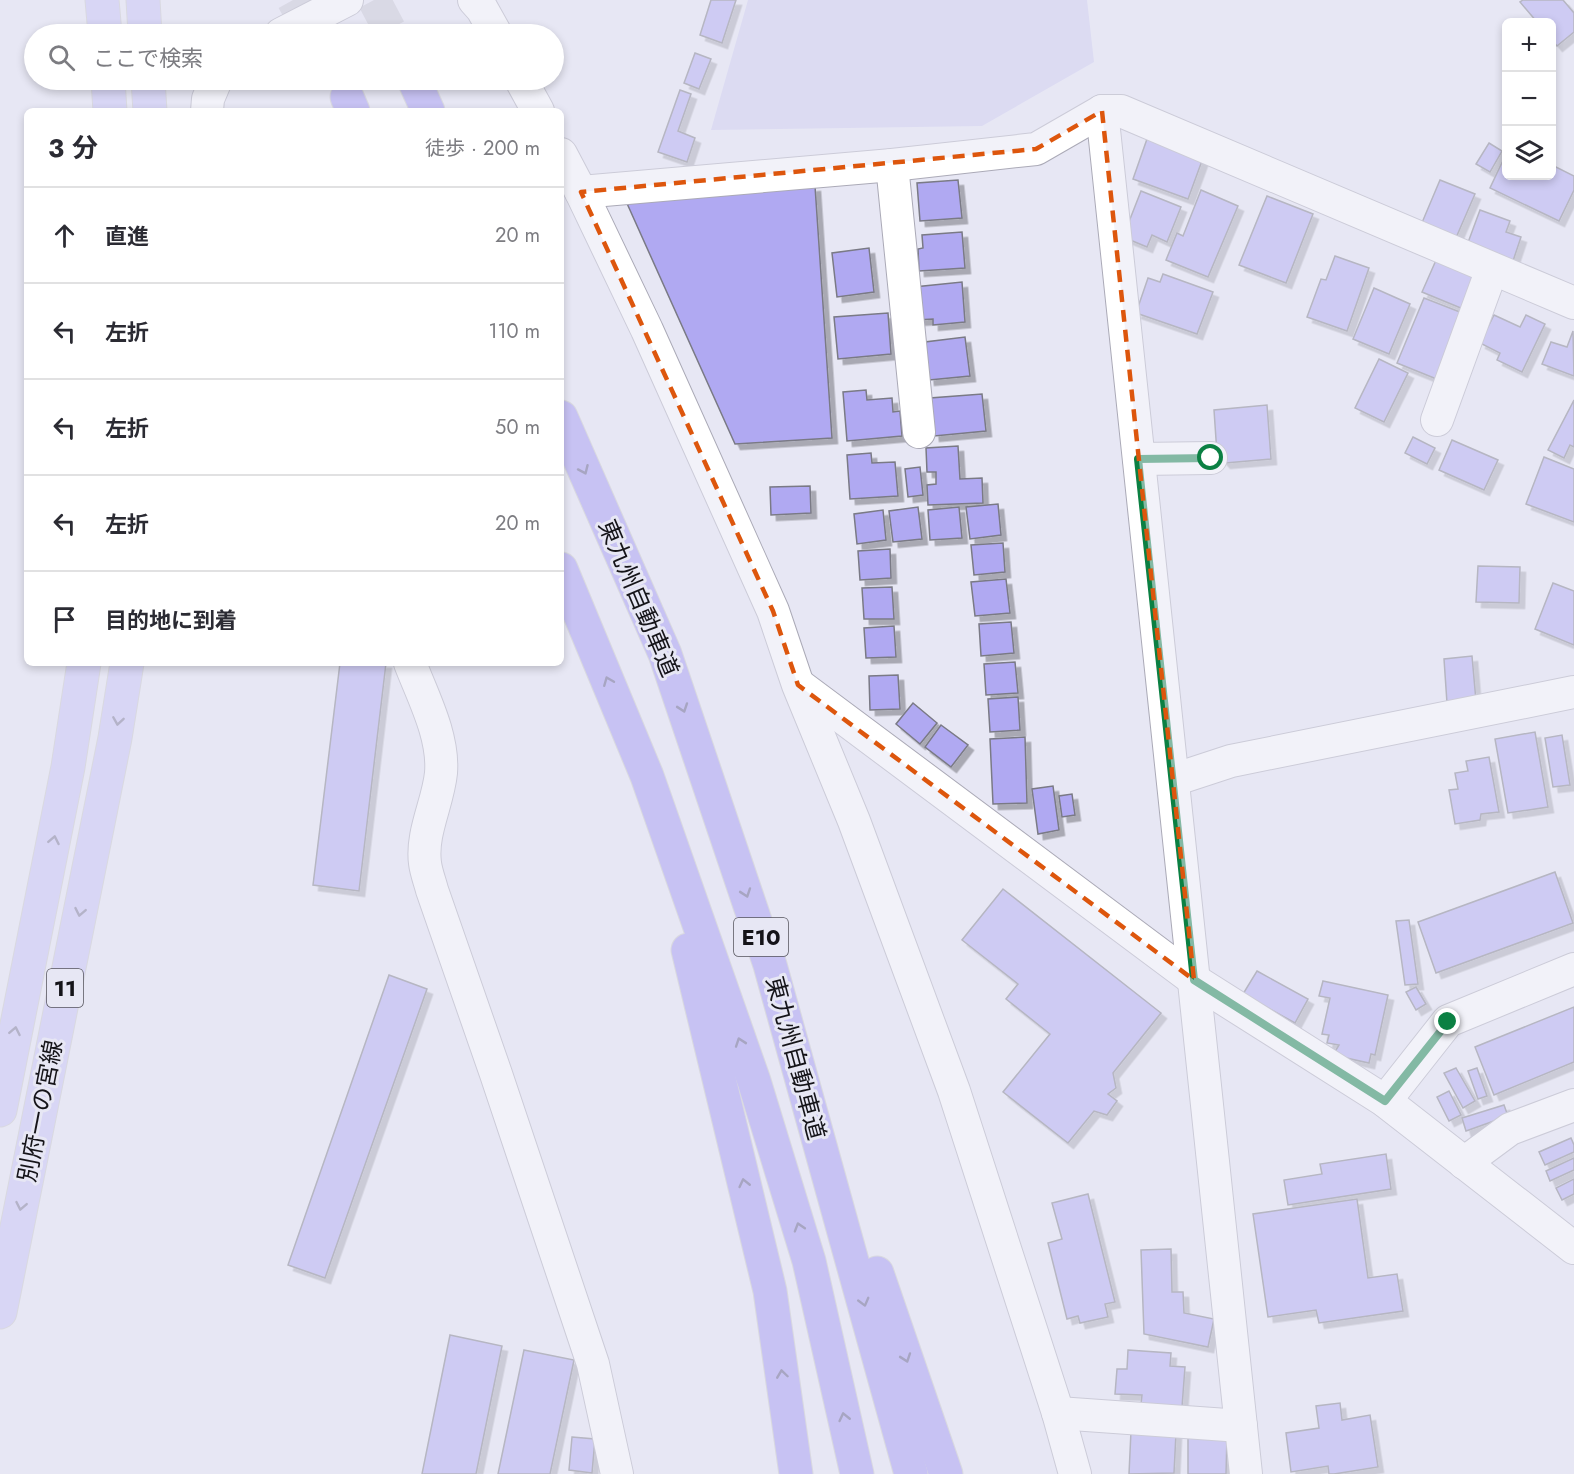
<!DOCTYPE html>
<html lang="ja">
<head>
<meta charset="utf-8">
<style>
  :root { --surface:#fff; --page:#f2f2f3; --text:#2b2b33; --muted:#7c7c81; --line:#e1e1e2 }
  body { margin:0; font-family:Jost,"Noto Sans JP",sans-serif; background:var(--page); color:var(--text) }
  .controls { position:absolute; right:18px; top:18px; display:grid; overflow:hidden; border-radius:9px; box-shadow:0 3px 9px #0003 }
  .controls button { width:54px; height:54px; display:grid; place-items:center; padding:0; border:0; border-bottom:2px solid var(--line); background:var(--surface); color:var(--text); font:30px sans-serif }
  .stop { position:absolute; width:18px; height:18px; margin:-14px; border:4px solid #0b8043; border-radius:50%; background:#fff }
  .stop.end { background:#0b8043; border-color:#fff; box-shadow:0 2px 6px #0008 }
  .list { margin:0; padding:0; list-style:none }
  h2 { display:flex; justify-content:space-between; align-items:center; height:78px; margin:0; padding:0 24px; font-size:26px }
  h2 small { font-size:20px; font-weight:400; color:var(--muted) }
  .list li { display:grid; grid-template-columns:39px 1fr auto; gap:18px; align-items:center; box-sizing:border-box; height:96px; padding:0 24px; border-top:2px solid var(--line) }
  .list b { display:block; font-size:22px; white-space:nowrap }
  .list em { font-size:20px; font-style:normal; color:var(--muted) }
  .icon { flex:none; width:33px; height:33px; fill:none; stroke:currentColor; stroke-width:2; stroke-linecap:round; stroke-linejoin:round }
  .map { position:relative; flex:none; width:1574px; height:1474px; overflow:hidden }
  .search { position:absolute; background:var(--surface); box-shadow:0 3px 9px #0003; left:24px; top:24px; width:540px; height:66px; display:flex; align-items:center; gap:15px; box-sizing:border-box; padding:0 21px; border-radius:33px; color:var(--muted); font-size:22px }
  .panel { position:absolute; background:var(--surface); box-shadow:0 3px 9px #0003; left:24px; top:108px; width:540px; height:558px; border-radius:9px }
  .map>svg:first-child { display:block }
  .green { fill:#ceccf0 }
  .building { fill:#b0a9f2; stroke:#7a7a85; stroke-width:1.5; filter:url(#shadow) }
  .lines { fill:none; stroke-linecap:round; stroke-linejoin:round }
  .motorway-tunnel { stroke:#c8c7d3; stroke-width:33; stroke-dasharray:33 16; stroke-linecap:butt }
  .minor-casing { stroke:#abaab7; stroke-width:34 }
  .primary-casing { stroke:#c7c7c8; stroke-width:35 }
  .motorway-casing { stroke:#c7c7c8; stroke-width:35 }
  .minor { stroke:#fff; stroke-width:32 }
  .primary { stroke:#c6c0f7; stroke-width:33 }
  .motorway { stroke:#a096f1; stroke-width:33 }
  .oneway { stroke:#5a5585 }
  .oneway2 { stroke:#767393 }
  .route { stroke:#0b8043; stroke-width:8 }
  .marked { fill:none; stroke:#dd560d; stroke-width:4.5; stroke-dasharray:12 8; stroke-linejoin:round }
  .labels { text-anchor:middle; dominant-baseline:central; stroke-width:6; stroke-linejoin:round; paint-order:stroke }
  .shield { fill:#e7e7f4; stroke:#54535b; stroke-width:1.5 }
  .shield-label { font-size:22px; font-weight:bold; fill:#151419 }
  .street-label { font-size:24px; fill:#151419; stroke:#e7e7f4 }
</style>
</head>
<body>
<div class="map">
<svg width="1574" height="1474" viewBox="0 0 1574 1474">
  <defs>
    <filter id="shadow"><feDropShadow dx="5.5" dy="5.5" stdDeviation="0" flood-color="#0004"/></filter>
  </defs>
  <rect width="100%" height="100%" fill="#e7e7f4"/>
  <path class="green" d="M748,0H1087L1094,62L982,126L711,130Z"/>
  <g class="building">
    <path d="M711,0H736L722,43L700,35Z"/>
    <path d="M1523,0H1563L1574,13V32L1557,46L1552,40V22H1537L1520,2Z"/>
    <path d="M695,53L711,59L699,89L684,83Z"/>
    <path d="M680,90L691,94L678,131L695,138L687,162L658,152Z"/>
    <path d="M1147,139L1203,158L1188,199L1133,179Z"/>
    <path d="M1489,143L1502,151L1490,172L1476,164Z"/>
    <path d="M1506,154V176H1552V165L1574,176V190L1559,221L1490,188Z"/>
    <path d="M958,180L962,218L920,221L917,183Z"/>
    <path d="M1440,180L1475,194L1455,240L1421,225Z"/>
    <path d="M815,186L832,438L735,444L625,199Z"/>
    <path d="M1201,190L1238,206L1208,277L1166,260L1177,233L1183,236Z"/>
    <path d="M1141,191L1181,207L1167,242L1152,235L1147,247L1123,237Z"/>
    <path d="M1267,196L1313,214L1286,283L1239,265Z"/>
    <path d="M1480,210L1510,221L1506,232L1521,237L1512,264L1466,248Z"/>
    <path d="M962,232L965,268L919,271L918,249L923,248L922,235Z"/>
    <path d="M869,248L874,292L837,297L832,253Z"/>
    <path d="M1335,256L1369,268L1347,331L1307,317L1321,279L1326,280Z"/>
    <path d="M1437,258L1476,274L1468,311L1422,292Z"/>
    <path d="M1163,274L1213,292L1197,334L1136,313L1148,278L1160,282Z"/>
    <path d="M962,282L965,322L933,325V319L916,320L914,287Z"/>
    <path d="M1374,288L1410,304L1389,354L1353,339Z"/>
    <path d="M1424,298L1465,314L1439,380L1397,363Z"/>
    <path d="M888,313L891,354L838,359L834,317Z"/>
    <path d="M1494,315L1520,327L1526,315L1545,324L1522,372L1497,360L1500,353L1480,343Z"/>
    <path d="M1573,331L1574,376L1542,364L1551,342L1567,347Z"/>
    <path d="M965,337L970,376L929,380L925,342Z"/>
    <path d="M1379,359L1408,373L1384,422L1355,408Z"/>
    <path d="M866,390L867,400L892,398L893,412L900,411L902,436L847,441L843,392Z"/>
    <path d="M982,394L986,431L934,436L930,398Z"/>
    <path d="M1574,400V447L1570,445L1564,458L1548,450Z"/>
    <path d="M1267,405L1271,459L1225,463L1217,454L1214,410Z"/>
    <path d="M1413,437L1435,448L1427,464L1405,453Z"/>
    <path d="M1452,440L1498,460L1484,490L1439,470Z"/>
    <path d="M958,446L960,479L982,478L983,503L928,505L927,485L936,484V472H927L926,448Z"/>
    <path d="M871,453L872,463L895,462L898,496L850,499L847,455Z"/>
    <path d="M1544,457L1574,469V522L1526,504Z"/>
    <path d="M920,467L923,495L908,497L905,469Z"/>
    <path d="M810,486L811,513L771,515L770,487Z"/>
    <path d="M998,504L1001,535L970,539L966,507Z"/>
    <path d="M918,507L922,539L893,542L889,511Z"/>
    <path d="M959,507L962,538L930,540L928,510Z"/>
    <path d="M883,510L886,540L857,544L854,514Z"/>
    <path d="M1003,543L1005,572L974,575L971,545Z"/>
    <path d="M890,549L891,578L860,580L858,551Z"/>
    <path d="M1478,566L1520,567L1519,603L1476,602Z"/>
    <path d="M1006,579L1010,613L975,616L971,582Z"/>
    <path d="M1553,583L1574,591V645L1535,629Z"/>
    <path d="M892,587L894,619H864L862,588Z"/>
    <path d="M1011,622L1014,653L981,656L979,624Z"/>
    <path d="M894,626L896,657L866,658L864,628Z"/>
    <path d="M1472,656L1476,701L1447,703L1444,659Z"/>
    <path d="M1015,662L1018,693L986,695L984,664Z"/>
    <path d="M340,663H386L359,891L313,885Z"/>
    <path d="M898,675L900,709L870,710L869,676Z"/>
    <path d="M1018,697L1020,730L990,732L988,699Z"/>
    <path d="M913,703L937,723L920,744L896,724Z"/>
    <path d="M941,725L968,745L951,767L925,747Z"/>
    <path d="M1535,732L1548,807L1508,813L1495,739Z"/>
    <path d="M1562,735L1570,785L1553,787L1545,738Z"/>
    <path d="M1025,737L1027,803L993,804L990,739Z"/>
    <path d="M1489,757L1499,812L1481,814L1480,820L1455,824L1449,790L1458,789L1455,773L1468,771L1466,761Z"/>
    <path d="M1053,786L1059,830L1038,834L1032,789Z"/>
    <path d="M1072,794L1075,815L1062,817L1059,796Z"/>
    <path d="M1555,872L1573,923L1436,973L1418,922Z"/>
    <path d="M1003,889L1161,1013L1113,1073L1116,1088L1108,1094L1117,1101L1107,1115L1094,1111L1068,1143L1003,1092L1050,1034L1006,999L1018,984L962,940Z"/>
    <path d="M1409,920L1418,984L1405,985L1396,921Z"/>
    <path d="M1257,971L1308,999L1295,1023L1243,994Z"/>
    <path d="M389,975L427,989L325,1278L288,1265Z"/>
    <path d="M1323,981L1388,995L1375,1055L1371,1054L1369,1063L1333,1055L1339,1045L1327,1043L1329,1035L1322,1034L1330,998L1319,996Z"/>
    <path d="M1416,987L1426,1004L1416,1010L1406,992Z"/>
    <path d="M1574,1007V1062L1494,1095L1475,1047Z"/>
    <path d="M1456,1068L1475,1101L1463,1108L1444,1073Z"/>
    <path d="M1477,1068L1487,1096L1478,1099L1468,1071Z"/>
    <path d="M1449,1091L1461,1115L1449,1121L1437,1097Z"/>
    <path d="M1504,1105L1508,1116L1466,1131L1462,1118Z"/>
    <path d="M1571,1138L1574,1145V1152L1545,1165L1539,1152Z"/>
    <path d="M1386,1154L1391,1189L1288,1205L1284,1180L1322,1174L1320,1164Z"/>
    <path d="M1574,1158V1170L1550,1181L1546,1171Z"/>
    <path d="M1574,1179V1194L1562,1200L1556,1188Z"/>
    <path d="M1088,1194L1115,1302L1105,1304L1108,1317L1080,1323L1078,1316L1067,1319L1048,1243L1062,1239L1052,1203Z"/>
    <path d="M1357,1199L1368,1278L1397,1274L1403,1311L1319,1323L1316,1310L1268,1317L1253,1214Z"/>
    <path d="M1171,1249L1172,1292H1183L1184,1313L1214,1319L1208,1347L1144,1334L1141,1250Z"/>
    <path d="M450,1335L502,1346L476,1474H422Z"/>
    <path d="M524,1350L574,1360L550,1474H498Z"/>
    <path d="M1128,1350L1171,1353L1170,1366L1185,1367L1182,1407L1141,1404L1142,1395L1115,1394L1117,1369H1127Z"/>
    <path d="M1340,1403L1342,1420L1370,1415L1378,1467L1334,1474H1329L1328,1466L1291,1472L1286,1433L1319,1428L1316,1406Z"/>
    <path d="M1131,1431L1176,1433L1174,1473L1129,1474Z"/>
    <path d="M1188,1435L1227,1436L1226,1474H1188Z"/>
    <path d="M572,1437L595,1439L592,1473L569,1470Z"/>
  </g>
  <g class="lines">
    <g class="motorway-tunnel">
      <path d="M293,0L312,34"/>
      <path d="M374,0L392,34"/>
    </g>
    <defs>
      <g id="minor">
        <path d="M474,0L482,9L496,34"/>
        <path d="M281,34L347,0"/>
        <path d="M521,80L538,111"/>
        <path d="M207,111L208,99L216,80"/>
        <path d="M1102,111L1246,1474"/>
        <path d="M561,154L581,192L647,330L773,611L798,685L854,821L954,1091L1058,1413L1075,1474"/>
        <path d="M892,165L919,432"/>
        <path d="M581,192L892,165L1036,149L1102,111H1121L1574,303"/>
        <path d="M1437,420L1492,269"/>
        <path d="M1139,459L1211,458"/>
        <path d="M410,663C423,697 444,736 441,773C438,803 421,833 425,863C426,872 430,882 432,890L496,1074L593,1364L617,1474"/>
        <path d="M799,685L1194,980L1385,1101L1574,1248"/>
        <path d="M1173,780L1231,761L1574,692"/>
        <path d="M1385,1101L1448,1021L1574,969"/>
        <path d="M1464,1163L1510,1129L1574,1105"/>
        <path d="M1058,1413L1241,1426"/>
      </g>
      <g id="primary">
        <path d="M102,0L105,34"/>
        <path d="M143,0L145,34"/>
        <path d="M108,80L110,111"/>
        <path d="M148,80L150,111"/>
        <path d="M0,1110L68,767L84,663"/>
        <path d="M0,1312L115,738L127,663"/>
      </g>
      <g id="motorway">
        <path d="M414,80L428,111"/>
        <path d="M347,97L353,111"/>
        <path d="M561,417L665,654L770,965L911,1474"/>
        <path d="M561,569L647,776L754,1081L809,1261L857,1474"/>
        <path d="M688,950L770,1291L796,1474"/>
        <path d="M877,1273L946,1474"/>
      </g>
    </defs>
    <use href="#minor" class="minor-casing"/>
    <use href="#primary" class="primary-casing"/>
    <use href="#motorway" class="motorway-casing"/>
    <use href="#minor" class="minor"/>
    <use href="#primary" class="primary"/>
    <use href="#motorway" class="motorway"/>
  </g>
  <defs><path id="oneway-chevron" d="M-2-3.5L2.5 0L-2 3.5" fill="none" stroke-width="1.6" stroke-linecap="round" stroke-linejoin="round" transform="scale(1.5)"/></defs>
  <g class="oneway">
    <use href="#oneway-chevron" transform="translate(584 470) rotate(66)"/>
    <use href="#oneway-chevron" transform="translate(608 681) rotate(-112)"/>
    <use href="#oneway-chevron" transform="translate(683 708) rotate(71)"/>
    <use href="#oneway-chevron" transform="translate(746 893) rotate(71)"/>
    <use href="#oneway-chevron" transform="translate(740 1042) rotate(-109)"/>
    <use href="#oneway-chevron" transform="translate(744 1183) rotate(-103)"/>
    <use href="#oneway-chevron" transform="translate(799 1227) rotate(-107)"/>
    <use href="#oneway-chevron" transform="translate(864 1302) rotate(75)"/>
    <use href="#oneway-chevron" transform="translate(906 1358) rotate(71)"/>
    <use href="#oneway-chevron" transform="translate(782 1374) rotate(-98)"/>
    <use href="#oneway-chevron" transform="translate(844 1417) rotate(-103)"/>
  </g>
  <g class="oneway2">
    <use href="#oneway-chevron" transform="translate(118 721) rotate(99)"/>
    <use href="#oneway-chevron" transform="translate(54 840) rotate(-79)"/>
    <use href="#oneway-chevron" transform="translate(80 912) rotate(101)"/>
    <use href="#oneway-chevron" transform="translate(15 1031) rotate(-79)"/>
    <use href="#oneway-chevron" transform="translate(21 1206) rotate(101)"/>
  </g>
  <g class="lines">
    <path class="route" d="M1211,458L1138,459L1194,980L1385,1101L1448,1022"/>
  </g>
  <path d="M0 0H1574V1474H0ZM1102,111L1194,980L798,685L773,611L581,192L1036,149Z" fill="#e7e7f4" fill-opacity=".55" fill-rule="evenodd"/>
  <path class="marked" d="M1102,111L1194,980L798,685L773,611L581,192L1036,149Z"/>
  <g class="labels">
    <g class="shield">
      <rect x="734" y="918" width="54" height="38" rx="4.5"/>
      <rect x="47" y="969" width="36" height="38" rx="4.5"/>
    </g>
    <g class="shield-label">
      <text x="761" y="937">E10</text>
      <text x="65" y="988">11</text>
    </g>
    <g class="street-label">
      <text transform="translate(639 598) rotate(67)">東九州自動車道</text>
      <text transform="translate(796 1058) rotate(75)">東九州自動車道</text>
      <text transform="translate(40 1111) rotate(-79)">別府一の宮線</text>
    </g>
  </g>
</svg>
<div class="controls">
<button>+</button>
<button>−</button>
<button><svg class="icon" aria-label="layers" viewBox="0 0 24 24"><path d="M12 4l9 5-9 5-9-5zM3 14l9 5 9-5"/></svg></button>
</div>
<div class="stop" style="left:1211px;top:458px"></div>
<div class="stop end" style="left:1448px;top:1022px"></div>
<div class="search"><svg class="icon" aria-label="search" viewBox="0 0 24 24"><circle cx="10" cy="10" r="6"/><path d="M15 15l6 6"/></svg>ここで検索</div>
<section class="panel">
<h2>3 分<small>徒歩 · 200 m</small></h2>
<ul class="list">
<li><svg class="icon" aria-label="ahead" viewBox="0 0 24 24"><path d="M12 20V5M6 11l6-6 6 6"/></svg><div><b>直進</b></div><em>20 m</em></li>
<li><svg class="icon" aria-label="left" viewBox="0 0 24 24"><path d="M17 20v-9H6M10 6l-5 5 5 5"/></svg><div><b>左折</b></div><em>110 m</em></li>
<li><svg class="icon" aria-label="left" viewBox="0 0 24 24"><path d="M17 20v-9H6M10 6l-5 5 5 5"/></svg><div><b>左折</b></div><em>50 m</em></li>
<li><svg class="icon" aria-label="left" viewBox="0 0 24 24"><path d="M17 20v-9H6M10 6l-5 5 5 5"/></svg><div><b>左折</b></div><em>20 m</em></li>
<li><svg class="icon" aria-label="arrive" viewBox="0 0 24 24"><path d="M6 21V4h12l-3 4 3 4H6"/></svg><div><b>目的地に到着</b></div></li>
</ul>
</section>
</div>
</body>
</html>
